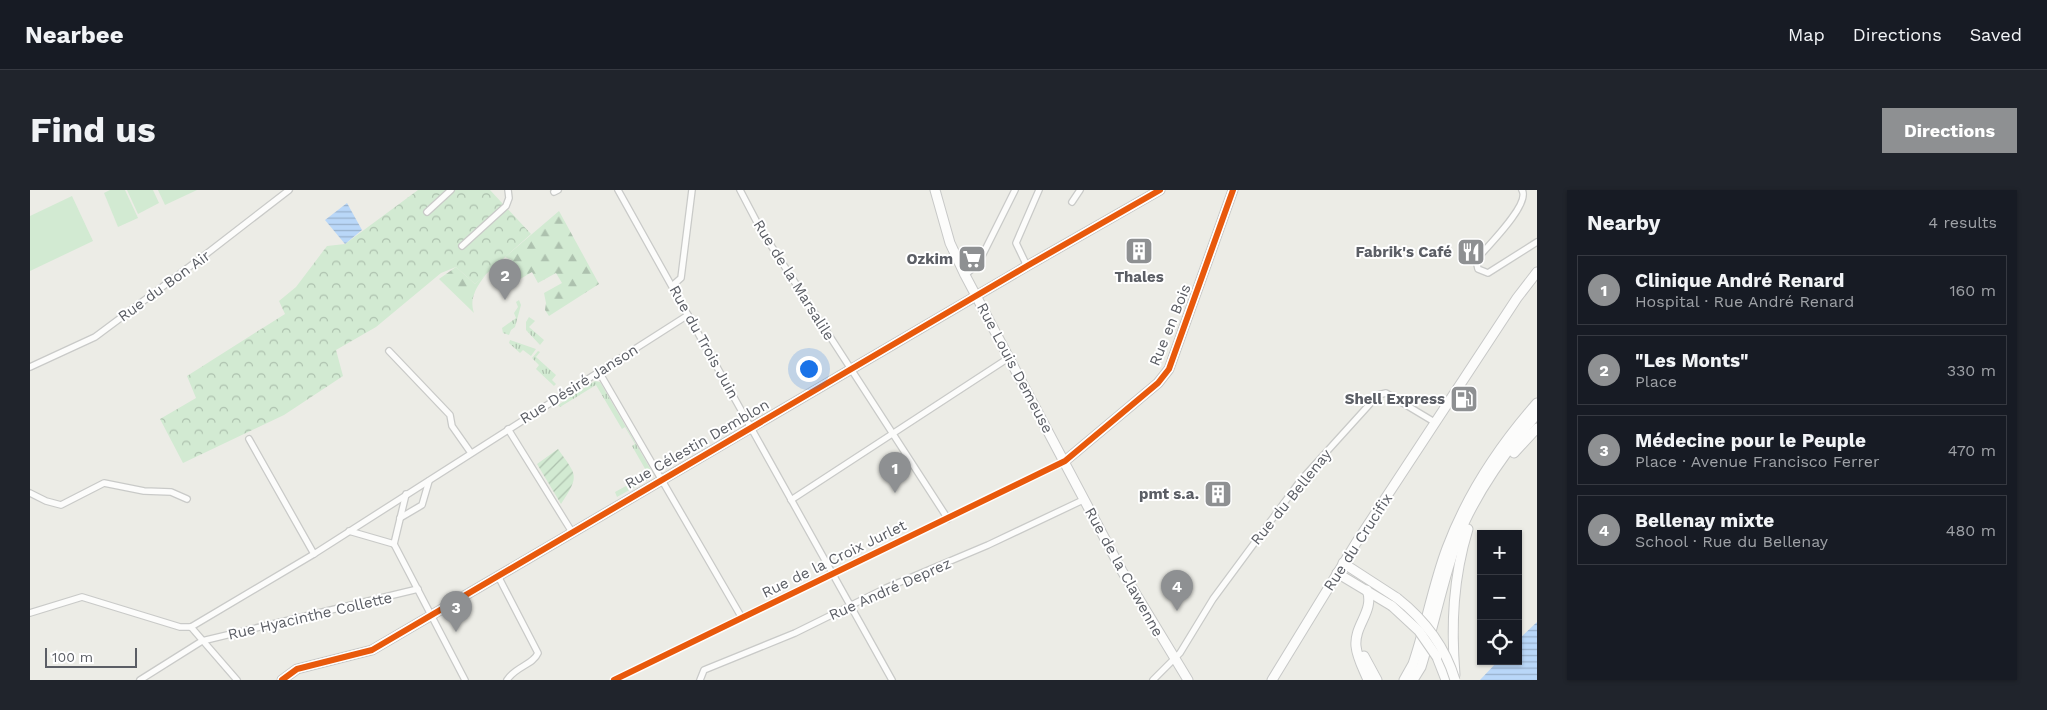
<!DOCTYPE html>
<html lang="en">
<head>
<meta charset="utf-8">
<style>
  :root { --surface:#171b24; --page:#20242c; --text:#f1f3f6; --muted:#9ea1a6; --line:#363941; --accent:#8e9092 }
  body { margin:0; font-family:"Work Sans",sans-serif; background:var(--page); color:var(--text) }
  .controls { position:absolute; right:15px; bottom:15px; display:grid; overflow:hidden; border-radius:0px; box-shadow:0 1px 4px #0004 }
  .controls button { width:45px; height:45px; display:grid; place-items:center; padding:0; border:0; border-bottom:1px solid var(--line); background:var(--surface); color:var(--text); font:25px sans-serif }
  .scale { position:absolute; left:15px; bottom:12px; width:92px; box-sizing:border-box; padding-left:5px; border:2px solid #5b5e65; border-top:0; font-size:14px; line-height:18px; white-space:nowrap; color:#5b5e65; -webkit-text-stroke:4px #fff; paint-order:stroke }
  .you { position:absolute; left:778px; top:178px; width:18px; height:18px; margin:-12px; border:4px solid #fff; border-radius:50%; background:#1a73e8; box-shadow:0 0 0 8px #1a73e833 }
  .badge { display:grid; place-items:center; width:32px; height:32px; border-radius:50%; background:var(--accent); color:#fff; font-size:16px; font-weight:700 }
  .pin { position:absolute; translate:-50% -41px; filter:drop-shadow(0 1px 2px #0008) }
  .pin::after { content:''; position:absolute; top:26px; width:18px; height:15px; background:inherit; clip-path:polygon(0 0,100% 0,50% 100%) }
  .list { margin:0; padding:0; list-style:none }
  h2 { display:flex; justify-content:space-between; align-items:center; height:65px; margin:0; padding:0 20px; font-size:21px }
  h2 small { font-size:16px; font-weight:400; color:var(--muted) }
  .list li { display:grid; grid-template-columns:32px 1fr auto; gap:15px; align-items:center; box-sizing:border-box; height:70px; margin:0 10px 10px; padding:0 10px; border:1px solid var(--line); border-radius:0px }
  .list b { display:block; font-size:19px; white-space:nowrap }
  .list p { margin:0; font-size:16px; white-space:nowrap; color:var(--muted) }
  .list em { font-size:16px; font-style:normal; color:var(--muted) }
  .icon { flex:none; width:28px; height:28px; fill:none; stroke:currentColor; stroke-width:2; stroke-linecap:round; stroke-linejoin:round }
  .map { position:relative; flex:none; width:1507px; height:490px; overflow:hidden; border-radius:0px }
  header { display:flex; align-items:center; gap:30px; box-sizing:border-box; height:70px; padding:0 25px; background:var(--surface); border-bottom:1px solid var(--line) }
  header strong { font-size:24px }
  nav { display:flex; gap:28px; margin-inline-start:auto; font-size:18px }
  .intro { display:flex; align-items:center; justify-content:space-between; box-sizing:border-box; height:120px; padding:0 30px }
  h1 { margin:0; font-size:35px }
  .button { padding:12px 22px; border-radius:0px; background:var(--accent); color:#fff; font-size:18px; font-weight:700 }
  main { display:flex; gap:30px; padding:0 30px }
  aside { flex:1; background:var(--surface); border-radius:0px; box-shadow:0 1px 4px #0004 }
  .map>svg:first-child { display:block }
  .grass { fill:url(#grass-tufts) }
  .forest { fill:url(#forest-firs) }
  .park { fill:url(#park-crowns) }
  .garden { fill:url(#garden-furrows) }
  .pitch { fill:#d2ead2 }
  .water { fill:url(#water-rules) }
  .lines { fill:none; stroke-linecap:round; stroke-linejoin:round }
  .street-casing { stroke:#c9cac8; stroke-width:8 }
  .secondary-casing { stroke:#c7c8c7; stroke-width:11 }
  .street { stroke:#fcfcfb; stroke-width:5.5 }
  .secondary { stroke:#fcfcfb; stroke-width:9 }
  .secondary-bridge-casing { stroke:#c7c8c7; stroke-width:11; stroke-linecap:butt }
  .secondary-bridge { stroke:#fcfcfb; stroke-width:9 }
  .cycleway-casing { stroke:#fff; stroke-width:9 }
  .cycleway { stroke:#e8590c; stroke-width:6 }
  .labels { text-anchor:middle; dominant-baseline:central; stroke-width:4; stroke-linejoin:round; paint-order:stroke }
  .poi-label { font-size:15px; font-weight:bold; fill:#5b5e65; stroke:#fff; text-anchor:end }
  .street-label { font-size:15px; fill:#5b5e65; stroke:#fff }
</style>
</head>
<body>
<header>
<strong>Nearbee</strong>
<nav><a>Map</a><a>Directions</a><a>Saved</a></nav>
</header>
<div class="intro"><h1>Find us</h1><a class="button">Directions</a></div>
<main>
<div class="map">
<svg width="1507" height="490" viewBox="0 0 1507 490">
  <defs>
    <pattern id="grass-tufts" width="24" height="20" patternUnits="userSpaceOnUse" patternTransform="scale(1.25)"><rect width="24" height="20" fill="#d2ead2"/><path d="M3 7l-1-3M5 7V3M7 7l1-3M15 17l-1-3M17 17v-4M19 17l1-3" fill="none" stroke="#adc1ae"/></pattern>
    <pattern id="forest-firs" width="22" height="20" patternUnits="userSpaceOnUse" patternTransform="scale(1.25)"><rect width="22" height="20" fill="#d2ead2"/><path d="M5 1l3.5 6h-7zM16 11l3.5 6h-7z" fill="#adc1ae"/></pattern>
    <pattern id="park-crowns" width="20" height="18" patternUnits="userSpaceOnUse" patternTransform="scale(1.25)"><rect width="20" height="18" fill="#d2ead2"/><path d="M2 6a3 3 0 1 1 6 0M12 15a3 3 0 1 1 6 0" fill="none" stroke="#adc1ae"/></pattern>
    <pattern id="garden-furrows" width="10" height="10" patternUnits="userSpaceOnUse" patternTransform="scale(1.25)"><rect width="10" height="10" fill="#d2ead2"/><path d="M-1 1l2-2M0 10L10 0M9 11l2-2" fill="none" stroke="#adc1ae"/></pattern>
    <pattern id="water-rules" width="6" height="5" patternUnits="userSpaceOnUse" patternTransform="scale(1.25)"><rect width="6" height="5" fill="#b9d7f8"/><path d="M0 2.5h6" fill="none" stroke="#99b2cc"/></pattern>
  </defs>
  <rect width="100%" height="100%" fill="#ecece6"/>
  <g class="grass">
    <path d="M489,110L491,115L485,137L481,140L479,145L473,143L472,138L486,128L484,123L488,117L486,112Z"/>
    <path d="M499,127L505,131L499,137L514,150L510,155L496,140V132Z"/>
    <path d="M480,150L506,159L501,166L493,160L490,163L479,153Z"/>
    <path d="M508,161L510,162L506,167L526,185L522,190L526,194L524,196L506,179L509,175L502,168Z"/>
    <path d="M565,191L570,192L621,280L617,282L619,289L587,307L585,302L618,284L602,256L605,254L595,237L592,239L566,195L530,217L528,215Z"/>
  </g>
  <g class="forest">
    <path d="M529,21L569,94L519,126L515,120L516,113L514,103L532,93L526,83L508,93L502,82L485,92L479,81L482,70L475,67Z"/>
    <path d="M426,77L445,94L456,84C447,97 439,107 444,123L409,89Z"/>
  </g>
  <path class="park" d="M388,0H460L501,44L445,94L426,77L411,83L346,137L306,160L313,186L254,225L153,273L130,229L166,208L157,186L255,124L249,111L266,97L297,56L315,54Z"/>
  <path class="garden" d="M528,259C547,286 550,285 531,314L507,274Z"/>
  <g class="pitch">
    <path d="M80,0H95L108,28L88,37L74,3Z"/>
    <path d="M97,0H123L129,13L108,24Z"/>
    <path d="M128,0H167L135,15Z"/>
    <path d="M42,6L63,51L0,81V26Z"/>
  </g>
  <g class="water">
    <path d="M317,13L332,40L315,54L295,30Z"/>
    <path d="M1507,432V490H1450L1468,471H1488V450Z"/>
  </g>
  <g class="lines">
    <defs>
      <g id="street">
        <path d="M588,0L862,490"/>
        <path d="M710,0L731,40L918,329"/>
        <path d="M1492,0C1501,14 1456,58 1446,70L1448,79L1458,83L1507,52"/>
        <path d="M524,2L528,0"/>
        <path d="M1042,12L1050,0"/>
        <path d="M397,22L421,0"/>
        <path d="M432,56L476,16L479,8L478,0"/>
        <path d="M997,76L986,53L1009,0"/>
        <path d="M935,85L948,74L985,0"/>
        <path d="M643,95L651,88L662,0"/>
        <path d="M359,161L420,225L422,236L441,263"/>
        <path d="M0,177L65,147L175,65L259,0"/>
        <path d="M569,182L712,428"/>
        <path d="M478,239L542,342"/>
        <path d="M219,249L284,364"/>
        <path d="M0,303L16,311L31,315L74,293L114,301L141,302L157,309"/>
        <path d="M761,310L980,167"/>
        <path d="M370,328L392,315L399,291"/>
        <path d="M319,341L364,354"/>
        <path d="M364,354L435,490"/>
        <path d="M364,354L376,304"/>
        <path d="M468,386L508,463C503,475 486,476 477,490"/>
        <path d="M0,423L52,407L150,437H161"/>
        <path d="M161,437L284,364L658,125"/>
        <path d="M161,437L207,490"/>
        <path d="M110,490L172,451L388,399"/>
        <path d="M584,490L1035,271"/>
        <path d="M670,490L674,480L765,443L856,398L958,355L1053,310"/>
        <path d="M1123,490L1150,463L1183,409L1271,290L1348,205L1356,203L1406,233"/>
      </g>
      <g id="secondary">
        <path d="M905,0L920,53L935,85L1092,381L1158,490"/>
        <path d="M1484,263L1507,238"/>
        <path d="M1035,271L1128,193L1139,179L1203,0"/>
        <path d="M1313,373L1367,408"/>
        <path d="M1307,383L1362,416"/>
        <path d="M1337,400C1345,421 1324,435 1326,456C1327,468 1334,480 1338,490"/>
        <path d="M1334,466L1347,490"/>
        <path d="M1407,467L1416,490"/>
        <path d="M1425,485C1421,435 1423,388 1438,339"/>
        <path d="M252,490L267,479L342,460L997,76L1130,0"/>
        <path d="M1242,490L1326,353L1487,108L1507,82"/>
        <path d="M1374,490L1383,474C1396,436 1403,395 1417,358C1437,305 1470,255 1507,213"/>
        <path d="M1383,490L1391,477C1406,429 1415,377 1435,331C1453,293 1480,256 1507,224"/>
      </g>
    </defs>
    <use href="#street" class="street-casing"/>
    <use href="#secondary" class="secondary-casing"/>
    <use href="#street" class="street"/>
    <use href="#secondary" class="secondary"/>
    <defs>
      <g id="secondary-bridge">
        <path d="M1367,408C1395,430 1415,456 1425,490"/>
        <path d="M1362,416L1389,441L1407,467"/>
      </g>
    </defs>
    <use href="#secondary-bridge" class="secondary-bridge-casing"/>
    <use href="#secondary-bridge" class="secondary-bridge"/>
    <defs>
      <g id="cycleway">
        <path d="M252,490L267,479L342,460L997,76L1130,0"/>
        <path d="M584,490L1035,271L1128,193L1139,179L1203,0"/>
      </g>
    </defs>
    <use href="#cycleway" class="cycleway-casing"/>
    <use href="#cycleway" class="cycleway"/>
  </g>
  <defs>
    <symbol id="building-square" viewBox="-11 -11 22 22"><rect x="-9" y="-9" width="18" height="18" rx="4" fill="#8e9092" stroke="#fff"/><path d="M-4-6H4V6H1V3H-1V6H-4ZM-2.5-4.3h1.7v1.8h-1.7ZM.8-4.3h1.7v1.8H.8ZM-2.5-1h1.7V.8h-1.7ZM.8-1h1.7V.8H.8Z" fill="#fff"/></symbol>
    <symbol id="restaurant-square" viewBox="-11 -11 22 22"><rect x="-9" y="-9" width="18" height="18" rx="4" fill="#8e9092" stroke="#fff"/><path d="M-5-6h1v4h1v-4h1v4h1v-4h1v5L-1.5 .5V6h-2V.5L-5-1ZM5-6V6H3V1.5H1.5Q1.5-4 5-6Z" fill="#fff"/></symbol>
    <symbol id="supermarket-square" viewBox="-11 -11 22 22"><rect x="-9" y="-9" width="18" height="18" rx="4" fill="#8e9092" stroke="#fff"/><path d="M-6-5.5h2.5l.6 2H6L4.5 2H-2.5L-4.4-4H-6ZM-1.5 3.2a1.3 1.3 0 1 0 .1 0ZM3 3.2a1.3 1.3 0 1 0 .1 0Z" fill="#fff"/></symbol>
    <symbol id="fuel-square" viewBox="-11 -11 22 22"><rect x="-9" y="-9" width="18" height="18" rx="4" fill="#8e9092" stroke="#fff"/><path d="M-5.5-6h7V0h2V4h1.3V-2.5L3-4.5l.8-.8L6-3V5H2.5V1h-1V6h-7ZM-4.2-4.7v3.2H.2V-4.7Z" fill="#fff"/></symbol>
  </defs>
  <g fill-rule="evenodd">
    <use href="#building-square" x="1093" y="45" width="32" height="32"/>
    <use href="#restaurant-square" x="1425" y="46" width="32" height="32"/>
    <use href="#supermarket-square" x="926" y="53" width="32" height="32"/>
    <use href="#fuel-square" x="1418" y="193" width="32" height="32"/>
    <use href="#building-square" x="1172" y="288" width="32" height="32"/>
  </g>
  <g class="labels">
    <g class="poi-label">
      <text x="1422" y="62">Fabrik's Café</text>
      <text x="923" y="69">Ozkim</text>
      <text x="1109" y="87" text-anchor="middle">Thales</text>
      <text x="1415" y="209">Shell Express</text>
      <text x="1169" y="304">pmt s.a.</text>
    </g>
    <g class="street-label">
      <text transform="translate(764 90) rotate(58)">Rue de la Marsalile</text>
      <text transform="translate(134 96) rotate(-36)">Rue du Bon Air</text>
      <text transform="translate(1140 135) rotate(-68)">Rue en Bois</text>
      <text transform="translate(674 152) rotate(61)">Rue du Trois Juin</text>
      <text transform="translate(985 178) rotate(62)">Rue Louis Demeuse</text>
      <text transform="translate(549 194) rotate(-32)">Rue Désiré Janson</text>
      <text transform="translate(667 254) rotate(-30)">Rue Célestin Demblon</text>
      <text transform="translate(1261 307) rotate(-51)">Rue du Bellenay</text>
      <text transform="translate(1328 352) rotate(-57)">Rue du Crucifix</text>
      <text transform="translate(804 369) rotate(-26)">Rue de la Croix Jurlet</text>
      <text transform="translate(1094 382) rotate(61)">Rue de la Clawenne</text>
      <text transform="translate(860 399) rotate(-24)">Rue André Deprez</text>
      <text transform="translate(280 426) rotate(-13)">Rue Hyacinthe Collette</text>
    </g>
  </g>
</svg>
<div class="controls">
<button>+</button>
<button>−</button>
<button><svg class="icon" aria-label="locate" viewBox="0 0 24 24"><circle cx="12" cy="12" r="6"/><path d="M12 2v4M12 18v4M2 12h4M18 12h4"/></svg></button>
</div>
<div class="scale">100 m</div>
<div class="you"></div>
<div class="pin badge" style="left:865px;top:303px">1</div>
<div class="pin badge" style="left:475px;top:110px">2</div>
<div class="pin badge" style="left:426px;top:442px">3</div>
<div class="pin badge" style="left:1147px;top:421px">4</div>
</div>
<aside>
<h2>Nearby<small>4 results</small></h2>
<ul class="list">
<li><span class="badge">1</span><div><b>Clinique André Renard</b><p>Hospital · Rue André Renard</p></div><em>160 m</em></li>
<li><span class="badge">2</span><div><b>&quot;Les Monts&quot;</b><p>Place</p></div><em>330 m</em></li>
<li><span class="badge">3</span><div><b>Médecine pour le Peuple</b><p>Place · Avenue Francisco Ferrer</p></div><em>470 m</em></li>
<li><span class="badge">4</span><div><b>Bellenay mixte</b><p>School · Rue du Bellenay</p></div><em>480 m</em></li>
</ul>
</aside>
</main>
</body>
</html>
